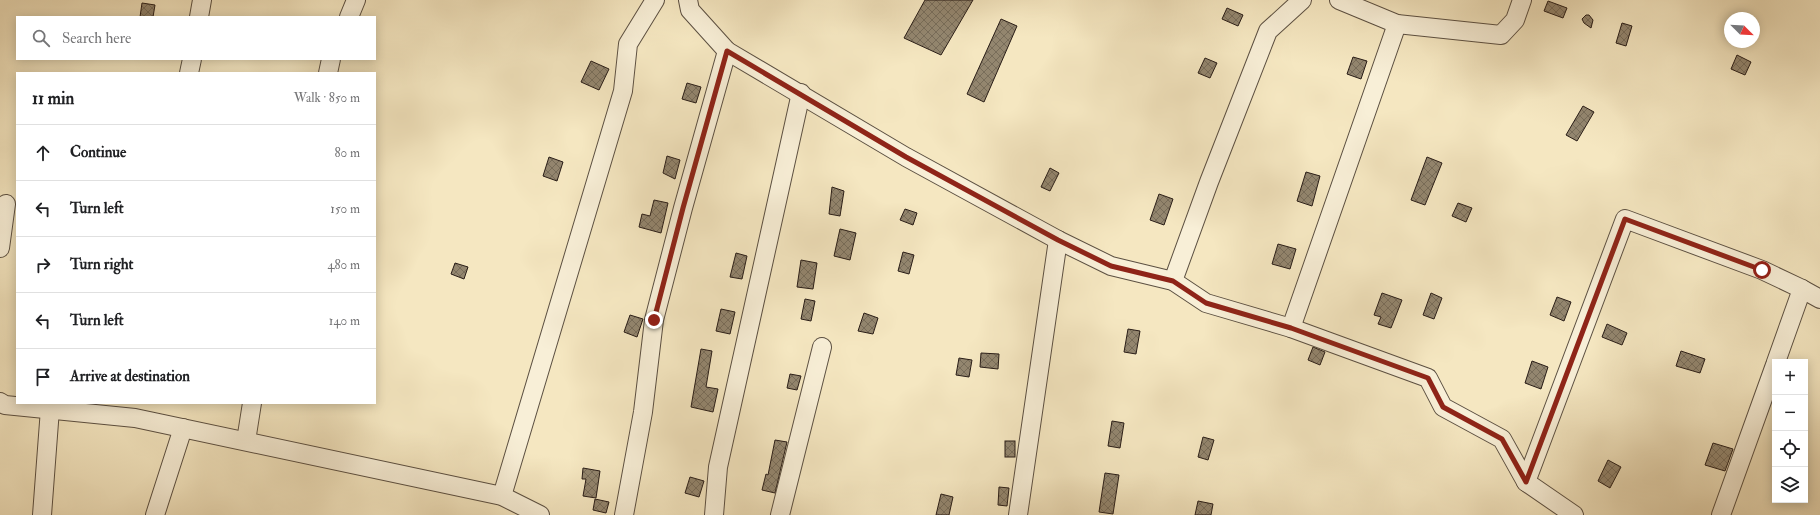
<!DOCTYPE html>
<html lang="en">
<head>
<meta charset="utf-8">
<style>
  :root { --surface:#fff; --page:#f2f2f2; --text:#202124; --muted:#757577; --line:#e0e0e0 }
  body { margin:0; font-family:"IM FELL Double Pica",serif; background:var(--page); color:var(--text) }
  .controls { position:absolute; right:12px; bottom:12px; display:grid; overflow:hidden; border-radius:0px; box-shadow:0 2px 10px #0003 }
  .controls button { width:36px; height:36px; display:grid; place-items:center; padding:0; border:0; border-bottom:1px solid var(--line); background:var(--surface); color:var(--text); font:20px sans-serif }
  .compass { position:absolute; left:1724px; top:12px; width:36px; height:36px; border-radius:50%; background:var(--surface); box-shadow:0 2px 10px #0003; rotate:114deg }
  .stop { position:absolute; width:12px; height:12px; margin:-9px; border:3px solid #8f2418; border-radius:50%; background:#fff }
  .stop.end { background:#8f2418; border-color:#fff; box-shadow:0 1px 4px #0008 }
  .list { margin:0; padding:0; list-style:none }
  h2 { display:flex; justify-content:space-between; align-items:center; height:52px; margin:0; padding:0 16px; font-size:17px }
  h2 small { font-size:13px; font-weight:400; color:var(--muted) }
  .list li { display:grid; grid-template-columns:26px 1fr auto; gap:12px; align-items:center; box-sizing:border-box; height:56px; padding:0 16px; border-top:1px solid var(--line) }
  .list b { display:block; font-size:15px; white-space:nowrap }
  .list em { font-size:13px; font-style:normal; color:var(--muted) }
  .icon { flex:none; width:22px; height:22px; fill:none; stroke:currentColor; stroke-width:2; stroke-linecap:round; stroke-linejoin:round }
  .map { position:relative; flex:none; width:1820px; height:515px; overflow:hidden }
  .search { position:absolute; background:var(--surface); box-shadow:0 2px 10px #0003; left:16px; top:16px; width:360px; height:44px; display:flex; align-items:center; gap:10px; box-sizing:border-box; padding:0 14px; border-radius:0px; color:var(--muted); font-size:15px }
  .panel { position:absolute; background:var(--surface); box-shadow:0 2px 10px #0003; left:16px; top:72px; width:360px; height:332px; border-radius:0px }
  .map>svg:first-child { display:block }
  .building { fill:url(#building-cross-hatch); stroke:#291d17 }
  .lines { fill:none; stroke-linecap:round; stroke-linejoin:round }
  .minor-casing { stroke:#5c5042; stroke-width:20 }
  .minor { stroke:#f8efd7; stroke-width:18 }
  .route { stroke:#8f2418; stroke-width:5 }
</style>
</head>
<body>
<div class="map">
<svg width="1820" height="515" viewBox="0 0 1820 515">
  <defs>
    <pattern id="building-cross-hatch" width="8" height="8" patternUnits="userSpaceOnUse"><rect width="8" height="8" fill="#93866f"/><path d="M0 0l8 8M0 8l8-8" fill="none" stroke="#786d5a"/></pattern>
  </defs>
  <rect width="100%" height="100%" fill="#f5e7c1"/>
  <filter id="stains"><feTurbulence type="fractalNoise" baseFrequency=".005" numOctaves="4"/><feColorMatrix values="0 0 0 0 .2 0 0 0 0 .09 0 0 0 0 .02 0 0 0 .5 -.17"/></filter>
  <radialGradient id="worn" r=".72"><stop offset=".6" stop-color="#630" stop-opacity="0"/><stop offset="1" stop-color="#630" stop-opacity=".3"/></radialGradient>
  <g class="building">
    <path d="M925,0H973L941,55L904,38Z"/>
    <path d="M1548,1L1567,8L1563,18L1544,11Z"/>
    <path d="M142,3L155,5L153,17H140Z"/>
    <path d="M1227,8L1243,15L1238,26L1222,19Z"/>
    <path d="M1586,15H1589L1593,20L1591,28L1584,23L1582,19Z"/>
    <path d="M1001,19L1017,26L984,102L967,94Z"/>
    <path d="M1622,23L1632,26L1626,46L1616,43Z"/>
    <path d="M1737,55L1751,62L1745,75L1731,69Z"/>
    <path d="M1353,57L1367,61L1361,79L1347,74Z"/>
    <path d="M1205,58L1217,63L1210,78L1198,73Z"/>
    <path d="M591,61L609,69L599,90L581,82Z"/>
    <path d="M687,83L701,87L696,103L682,99Z"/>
    <path d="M1583,106L1594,112L1577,141L1566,135Z"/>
    <path d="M667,156L680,160L675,179L663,173Z"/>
    <path d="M549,157L563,162L557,181L543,176Z"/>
    <path d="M1427,157L1442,163L1425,205L1411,200Z"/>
    <path d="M1050,168L1059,173L1050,191L1041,187Z"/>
    <path d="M1306,172L1320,176L1312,206L1297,201Z"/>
    <path d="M832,187L844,191L840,216L829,214Z"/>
    <path d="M1159,194L1173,199L1164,225L1150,220Z"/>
    <path d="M654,200L668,203L661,233L639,227L642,214L650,216Z"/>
    <path d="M1458,203L1472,208L1466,222L1452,216Z"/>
    <path d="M905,209L917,213L913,225L900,220Z"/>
    <path d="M840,229L856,233L850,260L834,256Z"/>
    <path d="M1278,244L1296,249L1290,269L1272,264Z"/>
    <path d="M903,252L914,255L909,274L898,271Z"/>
    <path d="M736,253L747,256L742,279L730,277Z"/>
    <path d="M801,260L817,263L813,289L797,287Z"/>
    <path d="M455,263L468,267L464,279L451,274Z"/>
    <path d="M1382,293L1402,300L1391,328L1378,324L1381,317L1374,315Z"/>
    <path d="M1431,293L1442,298L1434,319L1423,315Z"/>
    <path d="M1557,297L1571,302L1564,321L1550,315Z"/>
    <path d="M805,299L815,301L811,321L801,319Z"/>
    <path d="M721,309L735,312L730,334L716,331Z"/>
    <path d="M864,313L878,318L873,334L858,331Z"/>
    <path d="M630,315L643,319L637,337L624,332Z"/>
    <path d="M1607,324L1627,333L1622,345L1602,337Z"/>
    <path d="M1128,329L1140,331L1136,354L1124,352Z"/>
    <path d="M1313,347L1325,352L1320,365L1308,360Z"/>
    <path d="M701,349L712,351L706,387L718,389L713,412L691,407Z"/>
    <path d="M1681,351L1705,359L1700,373L1676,366Z"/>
    <path d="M981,353L999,354L998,369L980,367Z"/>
    <path d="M959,358L972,360L969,377L956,375Z"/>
    <path d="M1532,361L1548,367L1541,389L1525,383Z"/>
    <path d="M790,374L801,376L797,390L787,388Z"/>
    <path d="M1112,421L1124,423L1120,448L1108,446Z"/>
    <path d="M1203,437L1214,440L1208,460L1198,457Z"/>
    <path d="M775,440L787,442L775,493L762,490L766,474L768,475Z"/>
    <rect x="1005" y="441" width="10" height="16"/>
    <path d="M1713,443L1733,449L1725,471L1705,465Z"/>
    <path d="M1608,460L1621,467L1610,488L1598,481Z"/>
    <path d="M583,468L600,471L596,498L583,496L586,479H582Z"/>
    <path d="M1105,473L1119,475L1113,514L1099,512Z"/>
    <path d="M690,477L704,481L699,497L685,493Z"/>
    <path d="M999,487L1009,488L1007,506L998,505Z"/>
    <path d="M941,494L953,497L949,515H936Z"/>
    <path d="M595,499L609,502L606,513L593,510Z"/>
    <path d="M1198,501L1213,504L1211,515H1195Z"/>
  </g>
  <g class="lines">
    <defs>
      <g id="minor">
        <path d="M688,0L690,10L727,51L906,157L1058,240L1111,266L1173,281L1206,303L1291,328L1428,378L1443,407L1502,439L1526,482L1574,515"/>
        <path d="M1339,0L1397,24L1501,35L1515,20L1522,0"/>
        <path d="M199,17L202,0"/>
        <path d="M349,17L356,0"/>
        <path d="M189,73L192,59"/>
        <path d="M328,73L331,59"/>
        <path d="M0,248L6,204"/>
        <path d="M1173,281L1209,182L1268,31L1302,0"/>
        <path d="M1291,328L1397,24"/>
        <path d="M1776,362L1802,289L1820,299"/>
        <path d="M0,402L5,405L135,418L502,496L540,515"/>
        <path d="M246,441L252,403"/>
        <path d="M1526,482L1625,219L1762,270L1802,289"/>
        <path d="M502,496L623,91L628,44L655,0"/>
        <path d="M42,515L50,409"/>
        <path d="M155,515L183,428"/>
        <path d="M624,515L643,412L654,320L683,208L727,51"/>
        <path d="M714,515L718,467L801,93"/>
        <path d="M780,515L822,347"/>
        <path d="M1018,515L1058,240"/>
        <path d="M1721,515L1775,365"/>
      </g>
    </defs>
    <use href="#minor" class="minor-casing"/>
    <use href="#minor" class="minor"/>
  </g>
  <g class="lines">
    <path class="route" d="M654,320L683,208L727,51L906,157L1058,240L1111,266L1173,281L1206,303L1291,328L1428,378L1443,407L1502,439L1526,482L1625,219L1762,270"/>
  </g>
  <rect width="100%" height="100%" filter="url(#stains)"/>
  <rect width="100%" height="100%" fill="url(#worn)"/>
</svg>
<div class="controls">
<button>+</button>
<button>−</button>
<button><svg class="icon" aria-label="locate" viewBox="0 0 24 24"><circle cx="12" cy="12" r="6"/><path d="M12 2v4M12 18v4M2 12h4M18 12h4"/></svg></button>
<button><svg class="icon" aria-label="layers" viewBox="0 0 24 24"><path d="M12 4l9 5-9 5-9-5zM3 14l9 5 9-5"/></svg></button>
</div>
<svg class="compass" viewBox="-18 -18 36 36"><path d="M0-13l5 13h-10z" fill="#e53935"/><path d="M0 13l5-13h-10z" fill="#757577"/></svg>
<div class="stop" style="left:1762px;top:270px"></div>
<div class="stop end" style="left:654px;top:320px"></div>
<div class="search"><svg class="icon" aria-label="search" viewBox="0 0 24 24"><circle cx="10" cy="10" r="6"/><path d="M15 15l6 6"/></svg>Search here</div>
<section class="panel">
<h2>11 min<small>Walk · 850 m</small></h2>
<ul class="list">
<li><svg class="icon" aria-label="ahead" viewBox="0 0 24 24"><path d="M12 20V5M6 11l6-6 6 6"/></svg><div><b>Continue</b></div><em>80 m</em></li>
<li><svg class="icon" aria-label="left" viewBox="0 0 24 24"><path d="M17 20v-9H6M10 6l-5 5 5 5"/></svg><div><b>Turn left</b></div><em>150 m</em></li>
<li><svg class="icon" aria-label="right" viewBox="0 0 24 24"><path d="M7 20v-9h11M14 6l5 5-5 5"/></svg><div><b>Turn right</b></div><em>480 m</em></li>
<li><svg class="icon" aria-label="left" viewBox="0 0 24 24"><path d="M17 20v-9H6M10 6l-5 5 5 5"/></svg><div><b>Turn left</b></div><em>140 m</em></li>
<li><svg class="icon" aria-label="arrive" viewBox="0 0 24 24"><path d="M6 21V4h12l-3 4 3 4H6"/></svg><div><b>Arrive at destination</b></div></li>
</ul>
</section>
</div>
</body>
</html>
